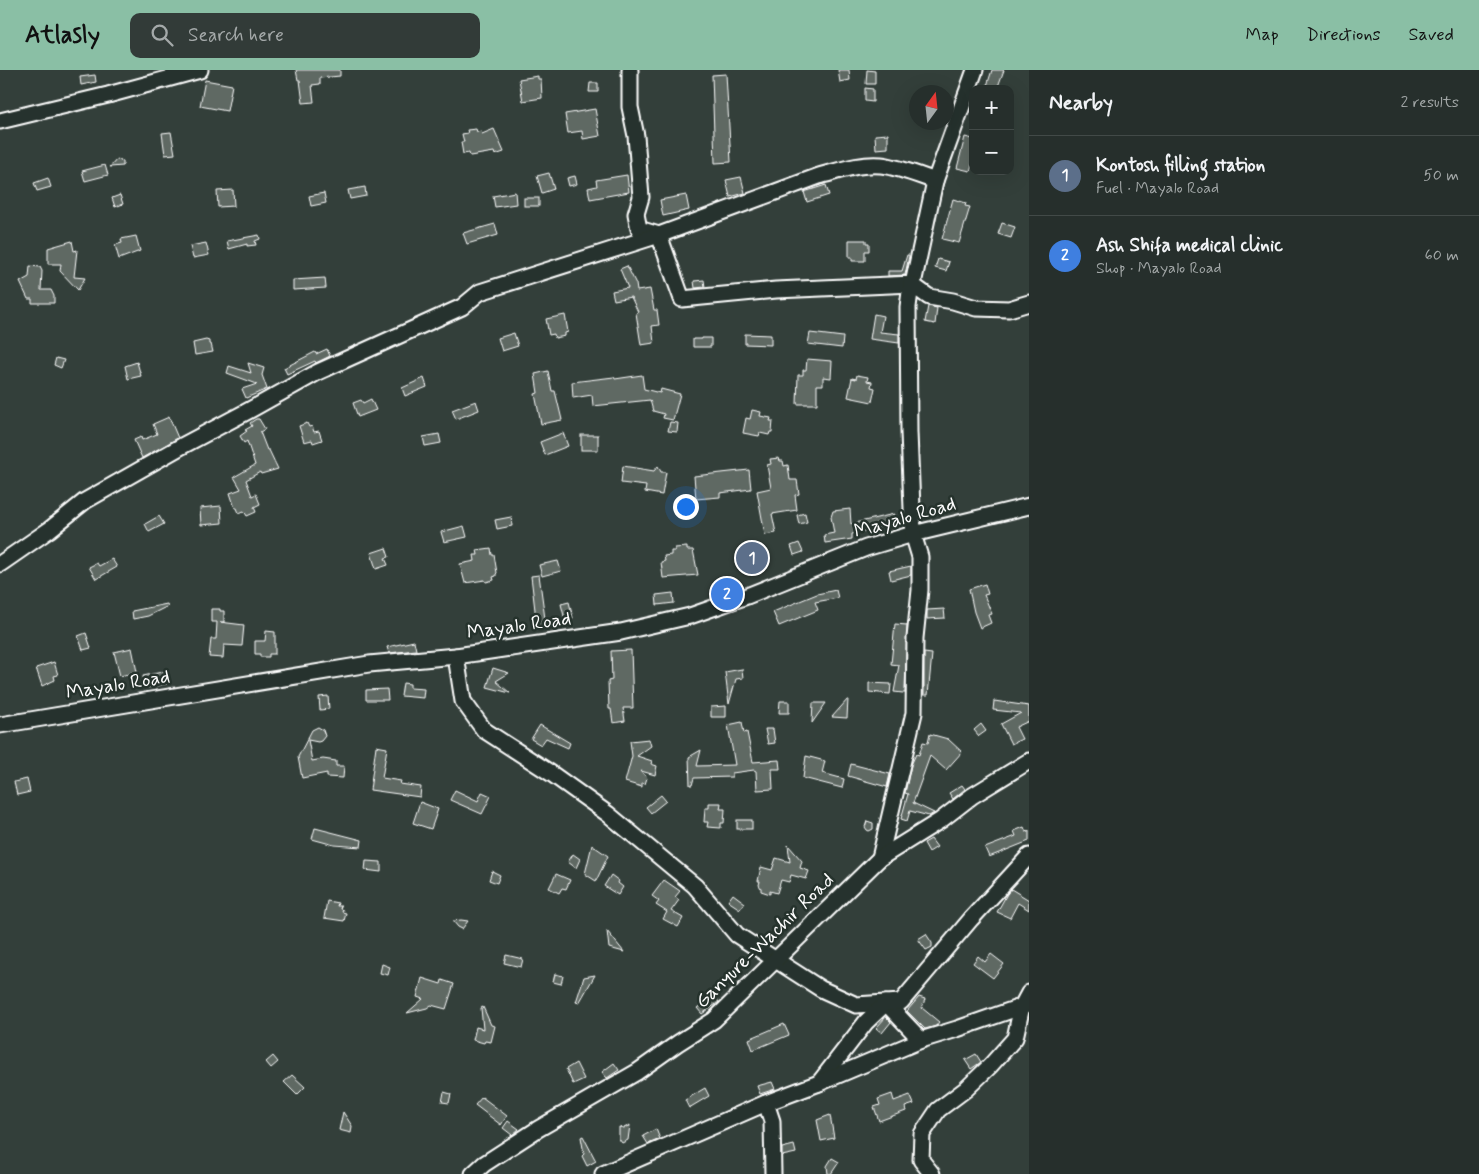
<!DOCTYPE html>
<html lang="en">
<head>
<meta charset="utf-8">
<style>
  :root { --surface:#262f2c; --page:#323b38; --text:#f1f3f6; --muted:#a4a9a9; --line:#424a48; --accent:#8abfa5 }
  body { margin:0; font-family:Mynerve,sans-serif; background:var(--page); color:var(--text) }
  .controls { position:absolute; right:15px; top:15px; display:grid; overflow:hidden; border-radius:10px; box-shadow:0 5px 20px #0002 }
  .controls button { width:45px; height:45px; display:grid; place-items:center; padding:0; border:0; border-bottom:1px solid var(--line); background:var(--surface); color:var(--text); font:25px sans-serif }
  .compass { position:absolute; left:909px; top:15px; width:45px; height:45px; border-radius:50%; background:var(--surface); box-shadow:0 5px 20px #0002; rotate:15deg }
  .you { position:absolute; left:685px; top:436px; width:18px; height:18px; margin:-12px; border:4px solid #fff; border-radius:50%; background:#1a73e8; box-shadow:0 0 0 8px #1a73e833 }
  .badge { display:grid; place-items:center; width:32px; height:32px; border-radius:50%; background:var(--accent); color:#fff; font-size:16px; font-weight:700 }
  .pin { position:absolute; translate:-50% -50%; border:2px solid #fff; box-shadow:0 1px 5px #0006 }
  .list { margin:0; padding:0; list-style:none }
  h2 { display:flex; justify-content:space-between; align-items:center; height:65px; margin:0; padding:0 20px; font-size:21px }
  h2 small { font-size:16px; font-weight:400; color:var(--muted) }
  .list li { display:grid; grid-template-columns:32px 1fr auto; gap:15px; align-items:center; box-sizing:border-box; height:80px; padding:0 20px; border-top:1px solid var(--line) }
  .list b { display:block; font-size:19px; white-space:nowrap }
  .list p { margin:0; font-size:16px; white-space:nowrap; color:var(--muted) }
  .list em { font-size:16px; font-style:normal; color:var(--muted) }
  .icon { flex:none; width:28px; height:28px; fill:none; stroke:currentColor; stroke-width:2; stroke-linecap:round; stroke-linejoin:round }
  .map { position:relative; flex:none; width:1029px; height:1104px; overflow:hidden }
  header { display:flex; align-items:center; gap:30px; box-sizing:border-box; height:70px; padding:0 25px; background:var(--accent); color:#111 }
  header strong { font-size:24px }
  nav { display:flex; gap:28px; margin-inline-start:auto; font-size:18px }
  .search { width:350px; height:45px; background:var(--page); display:flex; align-items:center; gap:12px; box-sizing:border-box; padding:0 18px; border-radius:10px; color:var(--muted); font-size:19px }
  main { display:flex }
  aside { flex:1; background:var(--surface) }
  .map>svg:first-child { display:block }
  .building { fill:#5f6964; stroke:#fff }
  .lines { fill:none; stroke-linecap:round; stroke-linejoin:round }
  .minor-casing { stroke:#fff; stroke-width:19 }
  .minor { stroke:#26332d; stroke-width:15 }
  .labels { text-anchor:middle; dominant-baseline:central; stroke-width:5; stroke-linejoin:round; paint-order:stroke }
  .street-label { font-size:20px; fill:#fff; stroke:#26332d }
</style>
</head>
<body>
<header>
<strong>Atlasly</strong>
<div class="search"><svg class="icon" aria-label="search" viewBox="0 0 24 24"><circle cx="10" cy="10" r="6"/><path d="M15 15l6 6"/></svg>Search here</div>
<nav><a>Map</a><a>Directions</a><a>Saved</a></nav>
</header>
<main>
<div class="map">
<svg width="1029" height="1104" viewBox="0 0 1029 1104">
  <rect width="100%" height="100%" fill="#333f3a"/>
  <filter id="ink" filterUnits="userSpaceOnUse"><feTurbulence type="fractalNoise" baseFrequency=".02" numOctaves="2"/><feDisplacementMap in="SourceGraphic" scale="10" xChannelSelector="R" yChannelSelector="G"/><feConvolveMatrix kernelMatrix="1 2 1 2 8 2 1 2 1" color-interpolation-filters="sRGB"/></filter>
  <g filter="url(#ink)">
    <g class="building">
      <path d="M296,0H340V6L320,8V14L312,15L314,32L303,33L300,10H298Z"/>
      <path d="M838,0H849L850,10L840,12Z"/>
      <path d="M867,0L875,1V14H866Z"/>
      <path d="M992,0H1004L997,19H986Z"/>
      <path d="M726,4L731,92L715,93L712,5Z"/>
      <path d="M95,5L96,12L81,15L80,7Z"/>
      <path d="M538,6V9H541L542,28L523,31L519,9Z"/>
      <path d="M205,10L232,15L227,41L200,36Z"/>
      <path d="M590,13H598V22H589Z"/>
      <path d="M865,18L873,19V32L865,31Z"/>
      <path d="M595,39L600,66L583,69L582,61L568,63L565,44Z"/>
      <path d="M476,59L477,62L481,61L482,64L494,59L504,82L495,85L494,82L470,86L469,83L463,84L461,72H464L462,64L468,63L467,60Z"/>
      <path d="M171,62L175,84L165,85L162,63Z"/>
      <path d="M888,64V78L876,79L875,65Z"/>
      <path d="M965,67L973,69V92L970,101L957,98Z"/>
      <path d="M117,89L123,91V96L110,97Z"/>
      <path d="M105,95L108,105L85,111L82,101Z"/>
      <path d="M549,103L554,119L542,123L537,106Z"/>
      <path d="M627,105L629,122L590,129L588,118L597,116L596,110Z"/>
      <path d="M575,106L577,114L569,116L567,108Z"/>
      <path d="M741,107L745,123L730,127L726,110Z"/>
      <path d="M48,108L51,117L37,121L34,113Z"/>
      <path d="M826,115L829,125L807,132L804,122Z"/>
      <path d="M365,117L366,126L350,129L348,120Z"/>
      <path d="M233,120L234,136L218,137L217,121Z"/>
      <path d="M515,122L516,134L495,137L493,126Z"/>
      <path d="M324,123L326,133L311,136L309,126Z"/>
      <path d="M120,125L123,134L115,137L112,128Z"/>
      <path d="M686,125L689,140L663,146L660,130Z"/>
      <rect x="524" y="128" width="15" height="8"/>
      <path d="M953,129L966,133L965,136L970,137L959,173L942,169Z"/>
      <path d="M1002,153L1015,157L1011,168L998,164Z"/>
      <path d="M495,154L498,165L467,174L463,163Z"/>
      <path d="M259,165L260,169L255,171L256,175L247,176V174L229,179L227,171Z"/>
      <path d="M136,166L140,181L119,189L115,175L122,173L121,169Z"/>
      <path d="M849,170H866V173H869V181H865V191H852V187H849Z"/>
      <path d="M72,171L74,181L77,180L74,207L85,208L78,220L60,201L61,194H48V178Z"/>
      <path d="M206,173L209,185L193,188L190,176Z"/>
      <path d="M907,185H909V186L905,205L888,206V201H902Z"/>
      <path d="M938,189L949,192L946,201L935,198Z"/>
      <path d="M30,196L40,197L42,201L41,220H51L54,226V233H32V229H28L20,212L29,207Z"/>
      <path d="M627,196L636,214L637,221L650,219L654,240H657L659,255L652,256L654,273L641,275L636,243L638,242L631,227L614,230L612,221L628,218L620,199Z"/>
      <path d="M325,208L326,218L293,220V210Z"/>
      <path d="M704,210L705,217L695,218L694,211Z"/>
      <path d="M928,236L937,238L935,254L925,252Z"/>
      <path d="M874,244L883,246L880,262L899,264V273L870,269Z"/>
      <path d="M565,245L568,262L565,263V266L555,268L554,264L549,265L546,249Z"/>
      <path d="M514,263L518,276L502,281L498,268Z"/>
      <path d="M810,263L843,267L842,278L808,274Z"/>
      <path d="M745,264L771,265V275L745,274Z"/>
      <path d="M702,268H711V277H693V269H702Z"/>
      <path d="M206,270L209,271V274H211L213,282L195,285L193,273Z"/>
      <path d="M327,279L330,286L316,293L315,291L287,304L284,298L315,282L316,284Z"/>
      <path d="M56,288L64,290L61,298L54,295Z"/>
      <path d="M807,289L832,291L831,308L823,307V315H817V334H797L798,305H803V300H806Z"/>
      <path d="M137,292L141,306L128,309L125,296Z"/>
      <path d="M248,293L264,298L262,305L267,319L246,328L242,319L257,314L227,303L229,296L251,303Z"/>
      <path d="M548,301L552,321H555L562,350L541,354L535,324L538,323L535,304Z"/>
      <path d="M642,305L644,319L660,323L661,319L680,324L673,350L663,348L664,344L653,341L650,330L593,336L592,325L573,328L572,312L614,307L615,309Z"/>
      <path d="M857,305L868,307L867,311L872,312L871,317L875,318L872,332L848,327L852,308L856,309Z"/>
      <path d="M424,308L427,317L405,326L402,318Z"/>
      <path d="M371,329L376,340L358,347L353,333L361,330L363,333Z"/>
      <path d="M476,331L479,340L456,349L452,340Z"/>
      <path d="M752,340L761,342L760,346L771,348L770,351H773L772,362H770L769,365L760,363L759,366L743,363L746,348L750,349Z"/>
      <path d="M169,347L178,368L142,388L134,370L141,367L142,370L157,364L153,354Z"/>
      <path d="M256,349H259L265,359L260,362L267,380H269L278,399L261,404L260,402L246,410L252,426L256,424L260,434L254,437L256,442L247,446L244,441L239,443L237,438H235L230,423L241,419L234,407L255,395L247,371L244,373L240,366L247,361L245,360L252,356L250,353Z"/>
      <path d="M670,352L678,353L677,362L668,361Z"/>
      <path d="M307,353L309,357L312,356L314,362L319,361L322,370L313,373L312,370L304,372L299,356Z"/>
      <path d="M563,363L568,376L545,385L540,372Z"/>
      <path d="M439,364L441,373L425,376L423,367Z"/>
      <rect x="581" y="365" width="17" height="15"/>
      <path d="M779,388L780,391H783L784,396L788,395L790,410H797L799,424L795,425L797,440L772,444L776,463L765,465L757,421L771,418L767,395L771,394L770,389Z"/>
      <path d="M623,396L654,401L658,396L661,402H666L662,425L645,422L646,416L621,413Z"/>
      <path d="M749,400L751,419L720,423V427L696,429L694,406Z"/>
      <path d="M221,436L222,453L201,455L200,438Z"/>
      <path d="M850,439L851,454L894,444L896,453L852,464V469L825,473L824,465L834,463L831,447L833,441Z"/>
      <path d="M805,443L807,452L799,454L797,445Z"/>
      <path d="M159,446L164,454L149,462L145,454Z"/>
      <path d="M511,447L512,456L497,459L495,450Z"/>
      <path d="M464,456L467,467L444,472L441,462Z"/>
      <path d="M799,473L803,482L794,485L791,476Z"/>
      <path d="M687,477V480H693L698,505L663,508L661,492L665,491L664,486L671,485V481H675V478Z"/>
      <path d="M386,478L389,487L385,488L388,495L376,499L371,483Z"/>
      <path d="M491,478L492,485H494L497,503L496,504V506L493,507L494,510L486,512L485,510L465,513L460,494L475,491L474,485H478L477,480Z"/>
      <path d="M112,489L117,497L96,509L89,497L97,493L99,496Z"/>
      <path d="M558,491L561,501L542,506L539,495Z"/>
      <path d="M911,496V505L891,510L889,501Z"/>
      <path d="M539,505L546,556L537,557L531,506Z"/>
      <path d="M985,514L988,524L984,525L992,544L988,545L991,553L980,558L974,542L969,519Z"/>
      <path d="M836,520L838,528L815,532L818,540L779,556L773,542L817,524Z"/>
      <path d="M673,523L674,533L657,535L656,525Z"/>
      <path d="M569,532L573,548L565,550L561,534Z"/>
      <path d="M167,534L168,536L148,546L133,549L132,541Z"/>
      <path d="M211,539H220V541H224V552H220L244,555L242,576L224,575L223,588L209,587L211,569H216L217,552H211Z"/>
      <path d="M944,539L945,548L927,549V540Z"/>
      <path d="M895,554L907,555L905,623H903L894,622L899,595L891,594Z"/>
      <path d="M266,561L275,562V584H269V587H260V584H255V571H265Z"/>
      <path d="M86,563L91,578L83,580L78,566Z"/>
      <path d="M414,571L416,580L389,583L387,577Z"/>
      <path d="M132,578L137,602L120,606L114,582Z"/>
      <path d="M631,580L633,638H623L625,651L613,653L611,639H609L608,611L612,610L611,581Z"/>
      <path d="M924,583L932,584L928,625H924Z"/>
      <path d="M54,592L58,605L54,606L55,610L42,616L36,598Z"/>
      <path d="M493,598L509,603L496,611L510,623L487,617Z"/>
      <path d="M742,599L743,608L736,609L729,634L725,602Z"/>
      <path d="M167,601L170,613L145,618L143,606Z"/>
      <path d="M403,613L410,614V618L424,619L423,628L401,626Z"/>
      <path d="M869,613L891,614L890,624L869,622Z"/>
      <path d="M387,619L388,630H366V620Z"/>
      <path d="M328,626L329,639L320,640L319,627Z"/>
      <path d="M848,629L847,648L832,647Z"/>
      <path d="M780,631H789V643H779Z"/>
      <path d="M994,631L1029,636V651L1016,657L1022,669L1011,674L1001,654L1021,643L993,640Z"/>
      <path d="M813,633H826L812,653Z"/>
      <path d="M726,636V647H711V637Z"/>
      <path d="M742,652L744,663L747,662L753,692L779,690L780,699H772L773,719L757,720L756,701L754,700L732,703V707L694,708L692,715H690L689,687L701,680L697,696L735,695L728,655Z"/>
      <path d="M981,654L986,661L979,666L974,660Z"/>
      <path d="M540,655L570,673L568,678L546,668L541,675L531,669Z"/>
      <path d="M318,657L323,660L325,666L321,671L318,672L308,670L312,691L323,689L336,691V696H344L343,708L327,707V703L302,708L298,687L312,660Z"/>
      <path d="M765,659H773L775,673L768,674Z"/>
      <path d="M930,664L948,669L962,682L946,700L930,686L913,733L934,743L929,746L910,741L907,751L901,749L908,724L905,723L911,695L916,684L919,685L923,672L928,673Z"/>
      <path d="M649,669L651,676L637,686L652,691L651,694L657,696L655,705L641,701L647,708L645,714L642,713V717L625,712L632,686L630,671Z"/>
      <path d="M376,676L387,678L382,708L401,711L400,714L421,717L420,727L370,720Z"/>
      <path d="M806,686L825,691L822,703L844,709L842,718L803,708Z"/>
      <path d="M851,694L890,704L887,717L848,706Z"/>
      <path d="M27,709L30,722L17,725L14,712Z"/>
      <path d="M962,715L965,719L953,729L949,723Z"/>
      <path d="M455,720L478,731L482,722L491,726L482,744L450,730Z"/>
      <path d="M661,725L666,731L651,743L646,737Z"/>
      <path d="M420,732L438,739L431,759L413,753Z"/>
      <path d="M709,733H721L720,739H725L724,753H721V758L707,757L708,752H704L705,738H709Z"/>
      <rect x="737" y="750" width="15" height="9"/>
      <path d="M867,751L873,753V759L869,761L867,760L865,757Z"/>
      <path d="M1024,757L1026,762L1029,761V771L989,787L985,778L1016,766L1014,761Z"/>
      <path d="M315,758L362,770L361,777L334,775L312,769Z"/>
      <path d="M931,769L937,777L929,782L924,773Z"/>
      <path d="M592,775L608,786L596,811L585,804Z"/>
      <path d="M788,775L802,791L800,798L809,801L806,809L791,805L789,812L781,810L777,823L770,821V824L761,821V818L759,815L760,811H758L761,797L772,800L776,788L790,792Z"/>
      <path d="M573,784L580,789L576,798L568,792Z"/>
      <path d="M366,791L381,792V802L365,800Z"/>
      <path d="M492,801L500,805L497,813L489,810Z"/>
      <path d="M556,804L570,810L566,819L562,818L559,823L549,818Z"/>
      <path d="M611,805L619,811L618,813L623,817L618,825L604,816Z"/>
      <path d="M664,810L680,821L675,827L679,830L671,841L683,848L678,857L663,849L667,842L656,835L659,831L652,826Z"/>
      <path d="M1011,819L1029,830V840L1018,833L1010,848L997,842L1007,824Z"/>
      <path d="M733,824L745,833L740,839L728,831Z"/>
      <path d="M327,831L338,833L337,836H341L340,839L343,840L342,842L346,843L344,851L324,848Z"/>
      <path d="M461,850L468,851L462,859L458,857L453,851Z"/>
      <path d="M607,861L624,882L609,878Z"/>
      <path d="M926,864L932,873V877L926,880L918,869Z"/>
      <path d="M991,884L1004,894L993,908L973,893L978,886L985,892Z"/>
      <path d="M506,885L523,889L521,897L504,893Z"/>
      <path d="M382,894L390,897L388,905L380,903Z"/>
      <path d="M555,904L563,906L561,914L553,912Z"/>
      <path d="M595,905L579,933L576,932L584,907Z"/>
      <path d="M422,908L441,914L442,910L454,914L446,939L431,935L427,938L407,943L423,929L417,927Z"/>
      <path d="M714,926L719,932L702,944L697,938Z"/>
      <path d="M919,927L925,929L922,938L939,952L936,956L925,959L907,941Z"/>
      <path d="M483,937L491,955L495,956L491,972L485,971L484,973L473,970L476,957L483,959L481,938Z"/>
      <path d="M886,947L891,952L882,963L876,958Z"/>
      <path d="M784,954L789,965L753,980L749,969Z"/>
      <path d="M976,984L981,992L971,999L965,990Z"/>
      <path d="M273,986L278,992L271,998L266,992Z"/>
      <path d="M576,993L584,1009L573,1014L566,999Z"/>
      <path d="M614,993L619,1000L607,1008L602,1002Z"/>
      <path d="M292,1005L305,1017L297,1025L284,1012Z"/>
      <path d="M772,1012L775,1019L760,1024L757,1016Z"/>
      <path d="M705,1018L709,1026L689,1038L685,1030Z"/>
      <path d="M444,1022L451,1024L449,1033L442,1032Z"/>
      <path d="M892,1024L894,1031L910,1025L914,1034L905,1037L906,1041L879,1051L874,1037L880,1035L878,1029Z"/>
      <path d="M482,1027L507,1046L501,1055L475,1035Z"/>
      <path d="M343,1042L352,1056L351,1063L339,1060Z"/>
      <path d="M830,1045L834,1068L821,1071L817,1050Z"/>
      <path d="M508,1051L519,1059L512,1065L503,1058Z"/>
      <path d="M630,1055L628,1070L622,1073L619,1069V1057L624,1058Z"/>
      <path d="M656,1059L660,1069L648,1074L643,1066Z"/>
      <path d="M583,1066L596,1091L587,1096L582,1086L584,1084L581,1067Z"/>
      <path d="M794,1075L796,1083L782,1086V1078Z"/>
      <path d="M832,1088L839,1092L831,1104H828L827,1096Z"/>
    </g>
    <g class="lines">
      <defs>
        <g id="minor">
          <path d="M630,0V37L636,66L641,127L636,144L639,159L659,165L682,229L776,220L913,214L935,111L975,0"/>
          <path d="M0,51L108,25L200,0"/>
          <path d="M0,494L49,460L85,431L182,376L248,341L318,302L462,237L480,222L659,165L819,106C839,101 860,93 881,95C899,97 918,105 935,111"/>
          <path d="M456,586L463,631L484,660L552,704L608,744L695,816L737,865L821,919L856,935L886,933L921,970"/>
          <path d="M0,655L369,594L456,586L621,562L690,546L747,526L866,478L913,464L1029,436"/>
          <path d="M880,788L914,643L915,568L920,520V487L913,464L909,362L908,237L911,214L929,227L953,231L976,238L1009,239L1029,233"/>
          <path d="M819,1013L866,952L886,933L901,932L971,849L1029,786"/>
          <path d="M766,1033L772,1051L773,1104"/>
          <path d="M473,1104L484,1094L538,1059L637,1002L678,973L714,950L880,788L941,750L972,726L1029,691"/>
          <path d="M603,1104L766,1033L819,1013L921,970L957,959L1029,934"/>
          <path d="M932,1104L921,1090L922,1064L938,1040L966,1019L990,996L1015,968L1022,936L1029,923"/>
        </g>
      </defs>
      <use href="#minor" class="minor-casing"/>
      <use href="#minor" class="minor"/>
    </g>
  </g>
  <g class="labels">
    <g class="street-label">
      <text transform="translate(905 448) rotate(-16)">Mayalo Road</text>
      <text transform="translate(519 556) rotate(-8)">Mayalo Road</text>
      <text transform="translate(118 615) rotate(-9)">Mayalo Road</text>
      <text transform="translate(765 871) rotate(-44)">Ganyure-Wachir Road</text>
    </g>
  </g>
</svg>
<div class="controls">
<button>+</button>
<button>−</button>
</div>
<svg class="compass" viewBox="-18 -18 36 36"><path d="M0-13l5 13h-10z" fill="#e53935"/><path d="M0 13l5-13h-10z" fill="#a4a9a9"/></svg>
<div class="you"></div>
<div class="pin badge" style="left:752px;top:488px;background:#5c6f8a">1</div>
<div class="pin badge" style="left:727px;top:524px;background:#3f7fe0">2</div>
</div>
<aside>
<h2>Nearby<small>2 results</small></h2>
<ul class="list">
<li><span class="badge" style="background:#5c6f8a">1</span><div><b>Kontosh filling station</b><p>Fuel · Mayalo Road</p></div><em>50 m</em></li>
<li><span class="badge" style="background:#3f7fe0">2</span><div><b>Ash Shifa medical clinic</b><p>Shop · Mayalo Road</p></div><em>60 m</em></li>
</ul>
</aside>
</main>
</body>
</html>
